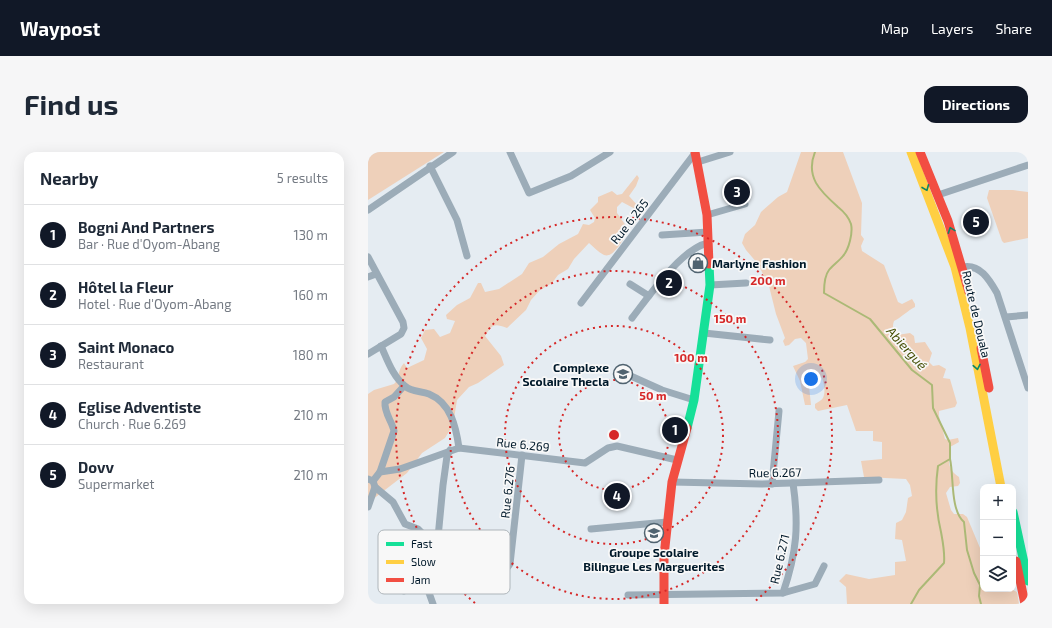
<!DOCTYPE html>
<html lang="en">
<head>
<meta charset="utf-8">
<style>
  :root { --surface:#fff; --page:#f6f6f7; --text:#1f2937; --muted:#747a83; --line:#e0e1e3; --accent:#111827 }
  body { margin:0; font-family:"Exo 2",sans-serif; background:var(--page); color:var(--text) }
  .controls { position:absolute; right:12px; bottom:12px; display:grid; overflow:hidden; border-radius:8px; box-shadow:0 4px 16px #0002 }
  .controls button { width:36px; height:36px; display:grid; place-items:center; padding:0; border:0; border-bottom:1px solid var(--line); background:var(--surface); color:var(--text); font:20px sans-serif }
  .you { position:absolute; left:443px; top:227px; width:14px; height:14px; margin:-10px; border:3px solid #fff; border-radius:50%; background:#1a73e8; box-shadow:0 0 0 6px #1a73e833 }
  .badge { display:grid; place-items:center; width:26px; height:26px; border-radius:50%; background:var(--accent); color:#fff; font-size:13px; font-weight:700 }
  .pin { position:absolute; translate:-50% -50%; border:2px solid #fff; box-shadow:0 1px 4px #0006 }
  .list { margin:0; padding:0; list-style:none }
  h2 { display:flex; justify-content:space-between; align-items:center; height:52px; margin:0; padding:0 16px; font-size:17px }
  h2 small { font-size:13px; font-weight:400; color:var(--muted) }
  .list li { display:grid; grid-template-columns:26px 1fr auto; gap:12px; align-items:center; box-sizing:border-box; height:60px; padding:0 16px; border-top:1px solid var(--line) }
  .list b { display:block; font-size:15px; white-space:nowrap }
  .list p { margin:0; font-size:13px; white-space:nowrap; color:var(--muted) }
  .list em { font-size:13px; font-style:normal; color:var(--muted) }
  .icon { flex:none; width:22px; height:22px; fill:none; stroke:currentColor; stroke-width:2; stroke-linecap:round; stroke-linejoin:round }
  .map { position:relative; flex:none; width:660px; height:452px; overflow:hidden; border-radius:12px }
  header { display:flex; align-items:center; gap:24px; box-sizing:border-box; height:56px; padding:0 20px; background:var(--accent); color:#fff }
  header strong { font-size:19px }
  nav { display:flex; gap:22px; margin-inline-start:auto; font-size:14px }
  .intro { display:flex; align-items:center; justify-content:space-between; box-sizing:border-box; height:96px; padding:0 24px }
  h1 { margin:0; font-size:28px }
  .button { padding:10px 18px; border-radius:12px; background:var(--accent); color:#fff; font-size:14px; font-weight:700 }
  main { display:flex; gap:24px; padding:0 24px }
  aside { flex:1; background:var(--surface); border-radius:12px; box-shadow:0 4px 16px #0002 }
  .map>svg:first-child { display:block }
  .green { fill:#eed0ba }
  .lines { fill:none; stroke-linecap:round; stroke-linejoin:round }
  .stream { stroke:#abb976; stroke-width:2 }
  .street { stroke:#9cacb8; stroke-width:7 }
  .fast { stroke:#16e098; stroke-width:9 }
  .slow { stroke:#ffcf43; stroke-width:9 }
  .jam { stroke:#f24e42; stroke-width:9 }
  .oneway { stroke:#0c8666 }
  .ring { fill:none; stroke:#d62828; stroke-width:2; stroke-dasharray:2 4 }
  .labels { text-anchor:middle; dominant-baseline:central; stroke-width:3.5; stroke-linejoin:round; paint-order:stroke }
  .street-label { font-size:12px; fill:#00192a; stroke:#f8f8f8 }
  .poi-label { font-size:12px; font-weight:bold; fill:#00192a; stroke:#f8f8f8; text-anchor:start }
  .water-label { font-size:13px; font-style:italic; fill:#424c00; stroke:#f8f8f8 }
  .key { fill:#f8f8f8; stroke:#aeb5ba; stroke-width:1 }
  .key-label { font-size:11px; fill:#00192a }
  .centre { fill:#d62828; stroke:#f8f8f8; stroke-width:2 }
  .ring-label { font-size:12px; text-anchor:middle; font-weight:bold; fill:#d62828; stroke:#f8f8f8; stroke-width:3.5; stroke-linejoin:round; paint-order:stroke }
</style>
</head>
<body>
<header>
<strong>Waypost</strong>
<nav><a>Map</a><a>Layers</a><a>Share</a></nav>
</header>
<div class="intro"><h1>Find us</h1><a class="button">Directions</a></div>
<main>
<aside>
<h2>Nearby<small>5 results</small></h2>
<ul class="list">
<li><span class="badge">1</span><div><b>Bogni And Partners</b><p>Bar · Rue d'Oyom-Abang</p></div><em>130 m</em></li>
<li><span class="badge">2</span><div><b>Hôtel la Fleur</b><p>Hotel · Rue d'Oyom-Abang</p></div><em>160 m</em></li>
<li><span class="badge">3</span><div><b>Saint Monaco</b><p>Restaurant</p></div><em>180 m</em></li>
<li><span class="badge">4</span><div><b>Eglise Adventiste</b><p>Church · Rue 6.269</p></div><em>210 m</em></li>
<li><span class="badge">5</span><div><b>Dovv</b><p>Supermarket</p></div><em>210 m</em></li>
</ul>
</aside>
<div class="map">
<svg width="660" height="452" viewBox="0 0 660 452">
  <rect width="100%" height="100%" fill="#e5ecf2"/>
  <g class="green">
    <path d="M0,0H76L0,48Z"/>
    <path d="M433,0H475L494,51L493,83L496,87L493,94L494,99L516,113L530,150L534,152L544,147L547,152V155C539,159 534,165 526,169C524,174 525,179 529,183L542,181L546,184L547,191L557,190L564,201L561,210L565,214L571,213L578,217L575,226L582,227L589,251L587,255L571,259V264L577,287L580,288L590,286L591,290L582,295C581,309 578,316 591,325L592,331L590,334L582,335L578,341L583,358L586,362H595L599,365L612,396H615V437H643L649,440L651,452H479L478,435L471,429L478,422L501,427L527,423V410L538,409L534,388L527,387L528,371L534,368L538,360L540,346L544,344L542,333L538,327L496,325L493,309L514,307V290L505,289V279H488L479,253L450,259L447,256V252C450,250 454,248 455,246C458,240 456,227 452,224L442,227L441,234L443,253H437L432,229L425,214L437,210L440,207L438,191L433,186L427,187L421,193L417,194L415,189L417,186L408,162L401,134L390,112L378,98L374,91L377,82L387,73L393,60L410,45L419,40Z"/>
    <path d="M269,23L271,26L268,34L261,44L270,54L271,59L254,50L249,55V61L261,78C256,85 246,107 236,103C230,100 226,95 221,91L206,107L200,117L190,123L184,131L172,138L163,148L158,158L139,176C127,172 125,171 117,184L133,204L136,213L110,231L101,235L89,248L85,273L77,286L54,301L39,321L0,351V242L6,238L26,232C31,228 29,219 36,211L39,216L56,208L59,197L53,186L57,178L66,177L72,185L82,181L87,169L79,167L78,163L89,153L102,146L110,131H113L117,140L131,137L154,122L161,111L175,105L191,92L210,82L215,72L221,73L226,70L227,66L222,58L230,50V45L244,39L249,43L254,42Z"/>
    <path d="M621,38H645L660,40V86L636,91L634,89L619,46Z"/>
  </g>
  <g class="lines">
    <g class="stream">
      <path d="M447,0C437,25 452,39 470,55C475,59 481,66 483,72C485,81 481,97 475,104C471,109 465,113 461,118C457,123 456,134 456,141L502,167L544,218L564,233L565,256L582,291V307L570,314C567,335 568,359 573,380C575,391 577,400 576,411L551,438L543,452"/>
      <path d="M582,307C586,324 582,358 596,370L599,398L606,421L612,433L611,444L613,452"/>
    </g>
    <g class="street">
      <path d="M142,0L161,41L203,24L242,0"/>
      <path d="M330,10L362,0"/>
      <path d="M62,14L89,68L99,104"/>
      <path d="M570,43L660,13"/>
      <path d="M0,58L85,0"/>
      <path d="M339,63L377,52"/>
      <path d="M294,83L340,80"/>
      <path d="M0,105L35,170L36,176L33,182L0,202"/>
      <path d="M595,115C612,112 621,127 629,141L660,236"/>
      <path d="M0,125L8,122"/>
      <path d="M262,132L281,144"/>
      <path d="M342,133L378,131"/>
      <path d="M213,151L327,1"/>
      <path d="M638,165L660,163"/>
      <path d="M264,166C281,144 313,97 340,91"/>
      <path d="M336,181L402,188"/>
      <path d="M13,194C19,207 25,225 37,234C43,240 53,239 61,242C83,251 88,275 91,296"/>
      <path d="M265,225L294,238L326,248"/>
      <path d="M12,320L26,279C24,269 16,261 17,250L26,245L36,234"/>
      <path d="M0,327L5,329L12,320L32,317L91,296L217,311L240,296L249,294L309,308"/>
      <path d="M5,329L7,335L25,350L37,372L50,377L69,396"/>
      <path d="M304,330L394,332L511,328"/>
      <path d="M404,332L411,259"/>
      <path d="M0,355L7,335"/>
      <path d="M223,377L299,370"/>
      <path d="M36,439L46,436L60,438L103,430L136,420L142,412L154,303"/>
      <path d="M415,441L447,432L456,414"/>
      <path d="M260,443L415,441C429,400 431,373 425,331"/>
      <path d="M65,452L60,438L69,396L75,333L79,304L82,298"/>
    </g>
    <g class="fast">
      <path d="M319,276L326,248L342,133L341,112"/>
      <path d="M645,360L660,429"/>
    </g>
    <path class="slow" d="M543,0L587,115L602,176L633,335"/>
    <g class="jam">
      <path d="M327,0L339,63L341,112"/>
      <path d="M552,0L580,69L601,140"/>
      <path d="M613,196L621,236"/>
      <path d="M648,409L657,452"/>
      <path d="M296,452V404L304,330L319,276"/>
    </g>
  </g>
  <defs><path id="oneway-chevron" d="M-2-3.5L2.5 0L-2 3.5" fill="none" stroke-width="1.6" stroke-linecap="round" stroke-linejoin="round"/></defs>
  <g class="oneway">
    <use href="#oneway-chevron" transform="translate(558 36) rotate(68)"/>
    <use href="#oneway-chevron" transform="translate(583 78) rotate(-110)"/>
    <use href="#oneway-chevron" transform="translate(609 215) rotate(79)"/>
  </g>
  <g class="ring">
    <circle cx="246" cy="283" r="55"/>
    <circle cx="246" cy="283" r="109"/>
    <circle cx="246" cy="283" r="164"/>
    <path d="M107 451A218 218 0 1 1 385 451"/>
  </g>
  <defs>
    <symbol id="shop-ring" viewBox="-11 -11 22 22"><circle r="9.5" fill="#f8f8f8" stroke="#506370" stroke-width="1.5"/><path d="M-5-2.5h2.3a2.7 3.5 0 0 1 5.4 0H5L5.5 6h-11ZM-1.5-2.5h3a1.5 2.3 0 0 0-3 0Z" fill="#506370"/></symbol>
    <symbol id="school-ring" viewBox="-11 -11 22 22"><circle r="9.5" fill="#f8f8f8" stroke="#506370" stroke-width="1.5"/><path d="M0-5L7-2L0 1L-7-2ZM-4 1L0 2.5L4 1V4Q0 6-4 4Z" fill="#506370"/></symbol>
  </defs>
  <g fill-rule="evenodd">
    <use href="#shop-ring" x="319" y="100" width="22" height="22"/>
    <use href="#school-ring" x="244" y="211" width="22" height="22"/>
    <use href="#school-ring" x="275" y="370" width="22" height="22"/>
  </g>
  <g class="labels">
    <g class="street-label">
      <text transform="translate(261 69) rotate(-52)">Rue 6.265</text>
      <text transform="translate(609 162) rotate(77)">Route de Douala</text>
      <text transform="translate(155 292) rotate(6)">Rue 6.269</text>
      <text transform="translate(407 320) rotate(-1)">Rue 6.267</text>
      <text transform="translate(139 340) rotate(-84)">Rue 6.276</text>
      <text transform="translate(411 407) rotate(-77)">Rue 6.271</text>
    </g>
    <g class="poi-label">
      <text x="344" y="111">Marlyne Fashion</text>
      <text x="241" y="215" text-anchor="end">Complexe<tspan x="241" dy="14">Scolaire Thecla</tspan></text>
      <text x="286" y="400" text-anchor="middle">Groupe Scolaire<tspan x="286" dy="14">Bilingue Les Marguerites</tspan></text>
    </g>
    <g class="water-label">
      <text transform="translate(539 196) rotate(48)">Abiergué</text>
    </g>
  </g>
  <rect x="10" y="378" width="132" height="64" rx="6" class="key"/>
  <rect x="18" y="390" width="18" height="4" fill="#16e098"/>
  <rect x="18" y="408" width="18" height="4" fill="#ffcf43"/>
  <rect x="18" y="426" width="18" height="4" fill="#f24e42"/>
  <g class="key-label">
    <text x="43" y="396">Fast</text>
    <text x="43" y="414">Slow</text>
    <text x="43" y="432">Jam</text>
  </g>
  <circle cx="246" cy="283" r="6" class="centre"/>
  <g class="ring-label">
    <text x="400" y="133">200 m</text>
    <text x="362" y="171">150 m</text>
    <text x="323" y="210">100 m</text>
    <text x="285" y="248">50 m</text>
  </g>
</svg>
<div class="controls">
<button>+</button>
<button>−</button>
<button><svg class="icon" aria-label="layers" viewBox="0 0 24 24"><path d="M12 4l9 5-9 5-9-5zM3 14l9 5 9-5"/></svg></button>
</div>
<div class="you"></div>
<div class="pin badge" style="left:307px;top:278px">1</div>
<div class="pin badge" style="left:301px;top:131px">2</div>
<div class="pin badge" style="left:369px;top:40px">3</div>
<div class="pin badge" style="left:249px;top:344px">4</div>
<div class="pin badge" style="left:608px;top:70px">5</div>
</div>
</main>
</body>
</html>
